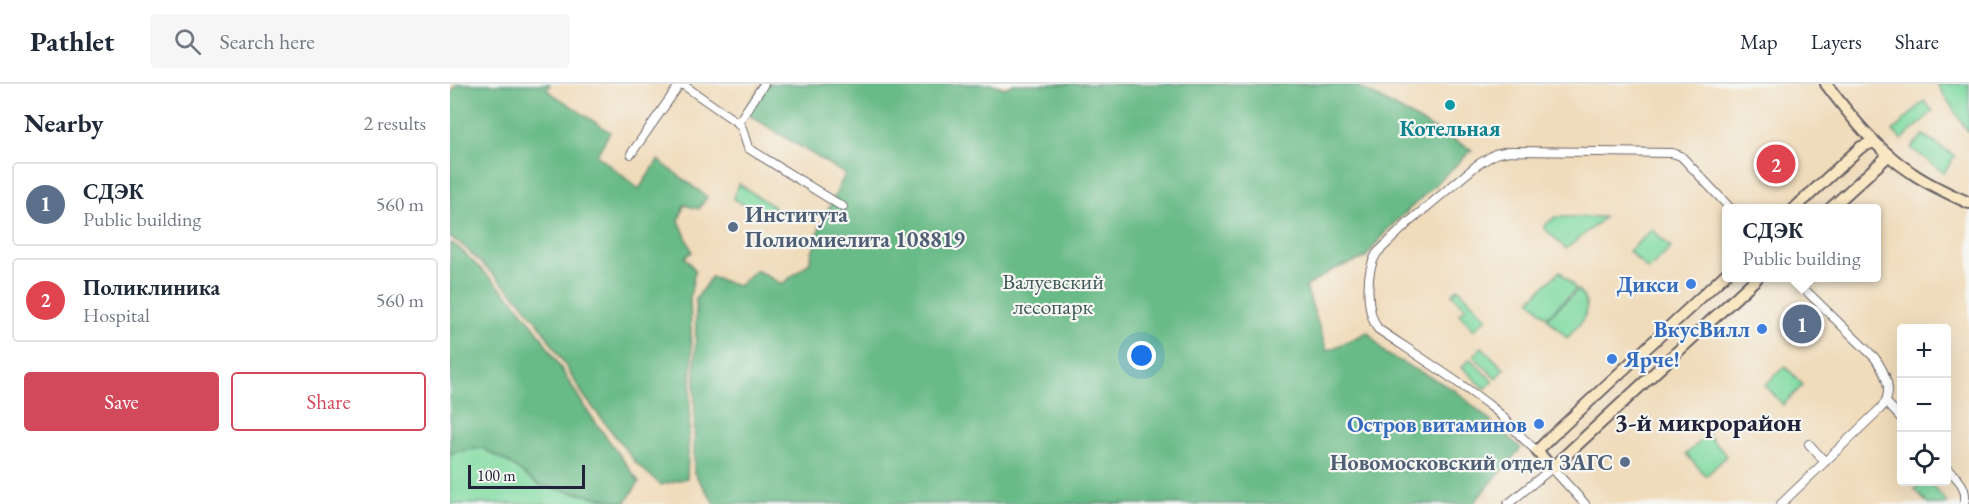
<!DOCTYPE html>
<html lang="en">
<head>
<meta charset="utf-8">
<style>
  :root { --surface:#fff; --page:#f6f6f7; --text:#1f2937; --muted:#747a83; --line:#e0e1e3; --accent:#d1495b }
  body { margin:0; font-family:"EB Garamond",serif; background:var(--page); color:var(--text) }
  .controls { position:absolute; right:18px; bottom:18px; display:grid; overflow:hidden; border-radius:6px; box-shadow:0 6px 24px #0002 }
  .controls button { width:54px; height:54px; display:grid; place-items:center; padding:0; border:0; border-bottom:2px solid var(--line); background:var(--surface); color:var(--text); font:30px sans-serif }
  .scale { position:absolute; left:18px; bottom:15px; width:117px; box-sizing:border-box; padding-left:6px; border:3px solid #22223b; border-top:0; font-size:16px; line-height:21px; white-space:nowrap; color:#22223b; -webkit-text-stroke:4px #f6f6f2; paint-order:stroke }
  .you { position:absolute; left:692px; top:272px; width:21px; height:21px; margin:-15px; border:4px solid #fff; border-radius:50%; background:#1a73e8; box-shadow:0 0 0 9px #1a73e833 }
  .badge { display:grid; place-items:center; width:39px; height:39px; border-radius:50%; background:var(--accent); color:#fff; font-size:20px; font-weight:700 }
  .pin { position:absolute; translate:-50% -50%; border:3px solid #fff; box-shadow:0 2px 6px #0006 }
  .popup { position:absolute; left:1272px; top:120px; width:159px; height:78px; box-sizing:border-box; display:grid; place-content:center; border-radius:6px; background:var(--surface); filter:drop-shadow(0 2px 4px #0005); font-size:20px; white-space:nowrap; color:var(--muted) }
  .popup b { font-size:22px; color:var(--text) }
  .popup::after { content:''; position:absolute; left:50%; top:100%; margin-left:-12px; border:12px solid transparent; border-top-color:var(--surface) }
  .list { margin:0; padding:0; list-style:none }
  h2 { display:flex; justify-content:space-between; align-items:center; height:78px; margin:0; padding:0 24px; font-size:26px }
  h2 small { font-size:20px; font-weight:400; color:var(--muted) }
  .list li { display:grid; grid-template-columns:39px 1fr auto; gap:18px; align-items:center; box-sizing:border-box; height:84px; margin:0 12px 12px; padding:0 12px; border:2px solid var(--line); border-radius:6px }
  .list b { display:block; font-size:22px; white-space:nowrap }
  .list p { margin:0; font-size:20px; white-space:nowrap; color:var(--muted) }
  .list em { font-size:20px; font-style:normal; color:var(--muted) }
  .actions { display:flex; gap:12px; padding:18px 24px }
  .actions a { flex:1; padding:14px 0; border:2px solid var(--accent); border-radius:6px; text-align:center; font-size:21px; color:var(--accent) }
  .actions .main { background:var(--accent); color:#fff }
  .icon { flex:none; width:33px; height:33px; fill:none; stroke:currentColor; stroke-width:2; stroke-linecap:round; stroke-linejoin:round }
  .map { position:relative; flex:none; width:1519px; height:420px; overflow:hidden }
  header { display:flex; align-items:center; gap:36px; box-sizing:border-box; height:84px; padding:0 30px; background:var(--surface); border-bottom:2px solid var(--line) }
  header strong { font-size:28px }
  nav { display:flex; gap:33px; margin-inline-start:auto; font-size:21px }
  .search { width:420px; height:54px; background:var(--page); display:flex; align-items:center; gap:15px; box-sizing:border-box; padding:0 21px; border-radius:6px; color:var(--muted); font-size:22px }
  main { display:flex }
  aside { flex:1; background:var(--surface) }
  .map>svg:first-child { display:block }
  .green { fill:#7fdaa0; stroke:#507e6e; stroke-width:1.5 }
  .forest { fill:#67ba86; stroke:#446e60; stroke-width:1.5 }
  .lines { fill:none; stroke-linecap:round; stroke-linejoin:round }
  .street-casing { stroke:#6a6367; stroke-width:10 }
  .secondary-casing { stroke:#6a6367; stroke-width:14 }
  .street { stroke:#fff; stroke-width:8 }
  .secondary { stroke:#f9e7c3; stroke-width:10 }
  .culture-dot { fill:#0f9aa8; stroke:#f6f6f2; stroke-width:2 }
  .service-dot { fill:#5c6f8a; stroke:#f6f6f2; stroke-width:2 }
  .shop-dot { fill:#3f7fe0; stroke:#f6f6f2; stroke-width:2 }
  .labels { text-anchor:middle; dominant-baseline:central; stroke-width:4.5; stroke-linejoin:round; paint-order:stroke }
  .culture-label { font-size:22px; font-weight:bold; fill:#0d838f; stroke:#f6f6f2 }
  .service-label { font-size:22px; font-weight:bold; fill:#4e5e75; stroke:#f6f6f2; text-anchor:start }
  .park-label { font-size:22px; fill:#3e5959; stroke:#f6f6f2 }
  .shop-label { font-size:22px; font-weight:bold; fill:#366cbe; stroke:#f6f6f2; text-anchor:end }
  .quarter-label { font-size:26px; font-weight:bold; fill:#22223b; stroke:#f6f6f2 }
</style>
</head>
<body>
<header>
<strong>Pathlet</strong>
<div class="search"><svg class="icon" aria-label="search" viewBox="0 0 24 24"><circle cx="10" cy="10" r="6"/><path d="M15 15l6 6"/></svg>Search here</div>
<nav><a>Map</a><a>Layers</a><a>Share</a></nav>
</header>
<main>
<aside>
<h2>Nearby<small>2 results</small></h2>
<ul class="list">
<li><span class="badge" style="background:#5c6f8a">1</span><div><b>СДЭК</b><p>Public building</p></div><em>560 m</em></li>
<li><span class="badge" style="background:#e0444e">2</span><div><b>Поликлиника</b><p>Hospital</p></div><em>560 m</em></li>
</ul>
<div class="actions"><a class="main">Save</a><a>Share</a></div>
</aside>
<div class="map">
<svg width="1519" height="420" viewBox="0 0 1519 420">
  <rect width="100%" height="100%" fill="#f6f6f2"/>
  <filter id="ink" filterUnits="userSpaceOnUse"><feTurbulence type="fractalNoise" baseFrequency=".0167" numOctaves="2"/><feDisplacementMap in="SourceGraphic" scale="12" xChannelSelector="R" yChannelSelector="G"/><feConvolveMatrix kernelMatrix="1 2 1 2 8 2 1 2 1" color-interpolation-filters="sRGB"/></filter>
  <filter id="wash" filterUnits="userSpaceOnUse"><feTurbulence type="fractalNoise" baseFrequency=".008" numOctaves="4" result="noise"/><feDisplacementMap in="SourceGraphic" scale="24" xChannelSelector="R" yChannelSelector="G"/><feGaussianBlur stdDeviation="1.35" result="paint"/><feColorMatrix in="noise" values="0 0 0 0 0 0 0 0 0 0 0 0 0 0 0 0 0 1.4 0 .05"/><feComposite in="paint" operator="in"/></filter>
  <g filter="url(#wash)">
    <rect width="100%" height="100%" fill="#f0dbba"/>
    <g class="green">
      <path d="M1487,0H1519V48H1518Z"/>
      <path d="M1474,17L1483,27L1452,56L1443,47Z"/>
      <path d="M1473,51L1505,72L1494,89L1461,64Z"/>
      <path d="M289,100L324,123L319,133L283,115Z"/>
      <path d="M1105,133H1155L1116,165L1093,143Z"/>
      <path d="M1202,145L1221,164L1198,186L1179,167Z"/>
      <path d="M1110,187L1126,205L1097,233L1080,216Z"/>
      <path d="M1008,204L1037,234L1024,246L1009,230L1016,224L1002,210Z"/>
      <path d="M1128,206C1146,225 1132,239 1117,254L1097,234Z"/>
      <path d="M1032,263L1054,285L1046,294L1023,272Z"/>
      <path d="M1020,275L1043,297L1035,305L1012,283Z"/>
      <path d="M1335,282L1353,301L1333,321L1315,301Z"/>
      <path d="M1258,351L1277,372L1256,392L1236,370Z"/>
      <path d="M32,364L56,377L89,401L177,420H0V371L4,368Z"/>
      <path d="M1473,398H1479L1497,418L1494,420H1478L1464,405Z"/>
    </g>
    <g class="forest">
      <path d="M7,0H100L97,6L160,48L147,71L189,105L208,76L257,113L249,125L234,121L229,136L242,168L235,173L245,186L240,213L242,278L237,394L211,401L186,379L134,312L92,244L69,215L10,159L0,153V10Z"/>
      <path d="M313,0H543L555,4L564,0H904L1022,66L936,147L915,174L882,186L856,203L877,267L918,248L936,270L1005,306L1071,364L1023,420H265L244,389L246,215L261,193L288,202L306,186L332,200L359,179L370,143L395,90L294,28Z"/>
      <path d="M0,158L8,163L65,218L89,249L136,325L189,398L175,419L89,401L56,377L32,364L4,368L0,371Z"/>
    </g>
  </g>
  <g filter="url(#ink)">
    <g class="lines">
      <defs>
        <g id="street">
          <path d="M232,0L288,39L292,44L298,64L393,123"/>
          <path d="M288,39L314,0"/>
          <path d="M181,70L230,0"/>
          <path d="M1436,318L1452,335"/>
          <path d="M1359,360L1375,378"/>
          <path d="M1087,367C1071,355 1060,338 1044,325C1007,296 967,271 928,245C916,228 915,187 927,169L959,138L1027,81L1045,70L1059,67L1222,69L1231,72L1280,124"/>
          <path d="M1496,383C1507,394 1519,404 1514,420"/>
          <path d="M1058,420L1102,384L1135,420"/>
          <path d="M1331,420L1431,324C1445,309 1435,288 1425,274L1343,194"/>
        </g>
        <g id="secondary">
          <path d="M1376,0C1401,33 1427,66 1462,89C1479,101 1500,110 1519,119"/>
          <path d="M1345,124L1411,63L1424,58"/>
          <path d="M1381,124L1439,71"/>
          <path d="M1277,189L1100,354L1087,367L1102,384L1307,194"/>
        </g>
      </defs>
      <use href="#street" class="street-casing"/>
      <use href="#secondary" class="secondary-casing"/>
      <use href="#street" class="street"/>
      <use href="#secondary" class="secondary"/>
    </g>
  </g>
  <circle class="culture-dot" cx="1000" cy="21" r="6"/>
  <g class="service-dot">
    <circle cx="283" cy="143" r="6"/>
    <circle cx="1175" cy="378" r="6"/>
  </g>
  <g class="shop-dot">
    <circle cx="1241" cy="200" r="6"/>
    <circle cx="1312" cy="245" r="6"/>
    <circle cx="1162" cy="275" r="6"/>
    <circle cx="1089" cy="340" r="6"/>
  </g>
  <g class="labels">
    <g class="culture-label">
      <text x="1000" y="44">Котельная</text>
    </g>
    <g class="service-label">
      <text x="295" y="130">Института<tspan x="295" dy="25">Полиомиелита 108819</tspan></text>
      <text x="1163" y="378" text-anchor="end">Новомосковский отдел ЗАГС</text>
    </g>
    <g class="park-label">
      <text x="603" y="197">Валуевский<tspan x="603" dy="25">лесопарк</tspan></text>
    </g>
    <g class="shop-label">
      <text x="1229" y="200">Дикси</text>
      <text x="1300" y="245">ВкусВилл</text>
      <text x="1174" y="275" text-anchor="start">Ярче!</text>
      <text x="1077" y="340">Остров витаминов</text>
    </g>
    <g class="quarter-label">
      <text x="1258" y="338">3-й микрорайон</text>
    </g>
  </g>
</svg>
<div class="controls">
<button>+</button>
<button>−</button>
<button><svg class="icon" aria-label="locate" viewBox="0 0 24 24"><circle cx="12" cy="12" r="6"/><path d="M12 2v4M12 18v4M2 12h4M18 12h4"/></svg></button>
</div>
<div class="scale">100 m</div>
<div class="you"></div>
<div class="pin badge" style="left:1352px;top:240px;background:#5c6f8a">1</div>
<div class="popup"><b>СДЭК</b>Public building</div>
<div class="pin badge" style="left:1326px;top:80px;background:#e0444e">2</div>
</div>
</main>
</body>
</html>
